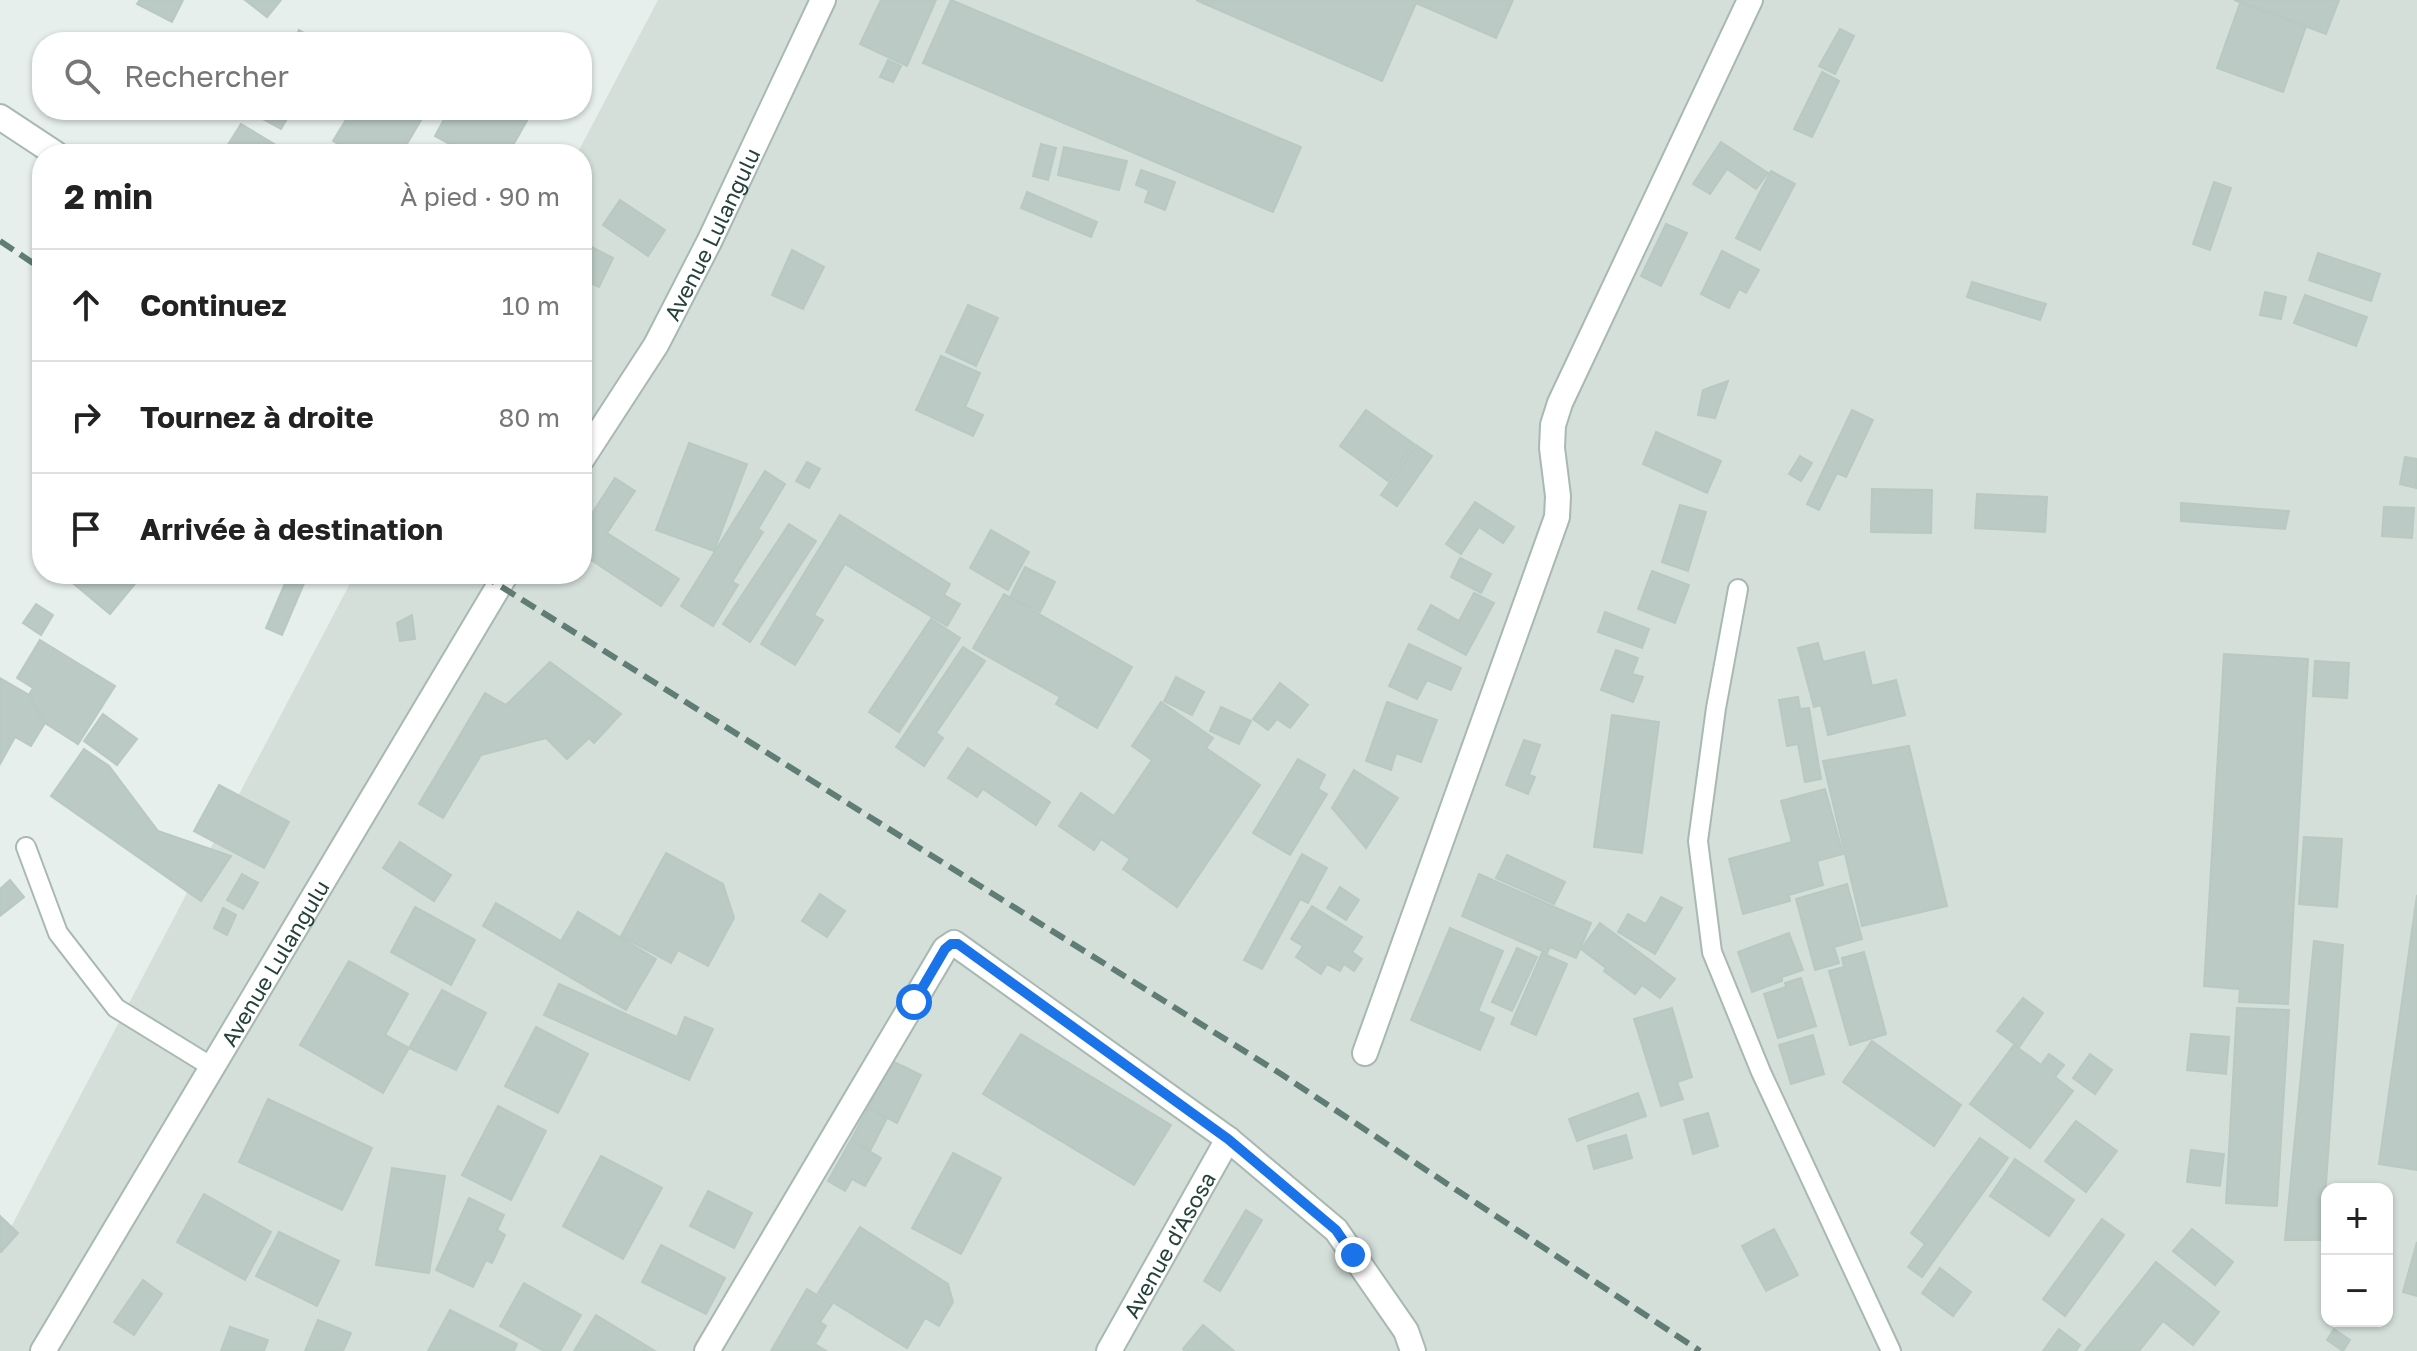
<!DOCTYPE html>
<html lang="fr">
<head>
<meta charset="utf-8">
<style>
  :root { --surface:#fff; --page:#f6f6f6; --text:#222; --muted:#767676; --line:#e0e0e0 }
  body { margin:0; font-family:"Golos Text",sans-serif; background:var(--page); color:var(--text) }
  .controls { position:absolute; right:24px; bottom:24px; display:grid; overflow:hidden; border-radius:16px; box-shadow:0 2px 6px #0004 }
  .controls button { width:72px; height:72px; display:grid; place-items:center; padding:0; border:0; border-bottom:2px solid var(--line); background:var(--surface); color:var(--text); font:40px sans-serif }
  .stop { position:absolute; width:24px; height:24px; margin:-18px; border:6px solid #1a73e8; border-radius:50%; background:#fff }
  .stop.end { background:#1a73e8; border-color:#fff; box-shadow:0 2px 8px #0008 }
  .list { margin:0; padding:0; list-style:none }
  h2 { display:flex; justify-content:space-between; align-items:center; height:104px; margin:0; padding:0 32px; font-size:34px }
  h2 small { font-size:26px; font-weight:400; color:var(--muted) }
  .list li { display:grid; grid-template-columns:52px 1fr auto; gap:24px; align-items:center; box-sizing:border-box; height:112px; padding:0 32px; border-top:2px solid var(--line) }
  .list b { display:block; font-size:30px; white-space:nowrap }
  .list em { font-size:26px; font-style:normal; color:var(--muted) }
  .icon { flex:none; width:44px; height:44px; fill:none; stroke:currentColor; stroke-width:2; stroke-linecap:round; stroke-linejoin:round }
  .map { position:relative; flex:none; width:2417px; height:1351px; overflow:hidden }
  .search { position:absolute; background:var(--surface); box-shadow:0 2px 6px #0004; left:32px; top:32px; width:560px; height:88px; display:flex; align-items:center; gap:20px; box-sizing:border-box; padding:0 28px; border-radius:32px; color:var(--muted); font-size:30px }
  .panel { position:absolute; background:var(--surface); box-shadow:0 2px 6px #0004; left:32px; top:144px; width:560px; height:440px; border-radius:32px }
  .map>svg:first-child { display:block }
  .built { fill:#d4dfda; fill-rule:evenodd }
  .building { fill:#bbcac4; stroke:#b8c9c2; stroke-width:2 }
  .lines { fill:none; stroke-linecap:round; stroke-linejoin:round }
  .service-casing { stroke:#a8b8b2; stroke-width:22 }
  .minor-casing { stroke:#a8b8b2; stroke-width:28 }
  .tertiary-casing { stroke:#a8b8b2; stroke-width:28 }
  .service { stroke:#fff; stroke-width:18 }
  .minor { stroke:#fff; stroke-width:24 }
  .tertiary { stroke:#fff; stroke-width:24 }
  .rail { stroke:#5f7d75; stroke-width:6; stroke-dasharray:16 8; stroke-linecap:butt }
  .route { stroke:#1a73e8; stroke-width:10 }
  .labels { text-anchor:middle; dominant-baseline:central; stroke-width:6; stroke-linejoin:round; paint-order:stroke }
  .street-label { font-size:22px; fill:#24423a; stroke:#f7fbf9 }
</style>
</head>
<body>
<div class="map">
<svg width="2417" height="1351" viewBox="0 0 2417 1351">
  <rect width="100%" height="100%" fill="#e6efeb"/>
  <path class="built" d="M658,0H2417V1351H0V1248L355,574H582V154H577ZM2327,1189H2387V1321H2327Z"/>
  <g class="building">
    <path d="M140,0H183L172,22L137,4Z"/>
    <path d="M245,0H281L267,17Z"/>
    <path d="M881,0H936L907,66L860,44Z"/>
    <path d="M951,0L1301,147L1273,212L923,63Z"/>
    <path d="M1196,0H1513L1496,38L1416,3L1382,81Z"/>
    <path d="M2234,0H2339L2326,34Z"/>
    <path d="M2240,3L2306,26L2283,92L2217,68Z"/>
    <path d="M1840,29L1854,36L1835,74L1819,66Z"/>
    <path d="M299,30L320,42H293Z"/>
    <path d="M888,60L901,66L893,82L880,77Z"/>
    <path d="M1822,72L1839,81L1812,137L1794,129Z"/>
    <path d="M254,110H292L281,129L252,113Z"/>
    <path d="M352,110H404L421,120L401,154H355L333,141Z"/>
    <path d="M449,110H533L508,154H468L435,136Z"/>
    <path d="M241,124L281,148L277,154H222Z"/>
    <path d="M1721,142L1768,173L1756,189L1727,169L1710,194L1693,184Z"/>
    <path d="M1041,144L1056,148L1048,180L1033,176Z"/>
    <path d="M1064,147L1127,161L1119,190L1058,175Z"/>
    <path d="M1141,170L1175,182L1165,210L1145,202L1149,190L1136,185Z"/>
    <path d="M1771,171L1795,184L1760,250L1736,238Z"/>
    <path d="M2214,182L2231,188L2210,250L2193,244Z"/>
    <path d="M1027,192L1097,222L1091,237L1021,208Z"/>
    <path d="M620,200L665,230L648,256L603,225Z"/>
    <path d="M1666,224L1687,233L1661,286L1641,276Z"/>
    <path d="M582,242L613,258L599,287L586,281L582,290Z"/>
    <path d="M792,250L824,267L803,309L772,295Z"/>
    <path d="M1722,251L1759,270L1746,293L1739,289L1729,308L1701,294Z"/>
    <path d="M2318,253L2380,274L2371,301L2309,280Z"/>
    <path d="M1972,282L2046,304L2040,320L1967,297Z"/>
    <path d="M2265,292L2286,297L2281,319L2260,315Z"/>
    <path d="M2305,295L2367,317L2356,346L2294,323Z"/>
    <path d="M968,305L998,318L976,366L946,352Z"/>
    <path d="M941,356L980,373L965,407L983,415L973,436L916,410Z"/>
    <path d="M1728,381L1715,418L1698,415L1703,390Z"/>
    <path d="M1366,410L1414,444L1388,481L1340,446Z"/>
    <path d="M1852,410L1873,420L1846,477L1837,473L1819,510L1807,504Z"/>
    <path d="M1656,432L1721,461L1707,493L1643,464Z"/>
    <path d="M689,443L747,464L714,551L656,530Z"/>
    <path d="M1416,445L1432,456L1397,506L1381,495Z"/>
    <path d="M1800,456L1812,463L1801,481L1789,474Z"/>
    <path d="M2405,457L2417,459L2416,488L2400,484Z"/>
    <path d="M807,462L820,469L809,488L796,481Z"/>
    <path d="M765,471L785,484L758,529L763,532L732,582L738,585L713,626L681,606Z"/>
    <path d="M615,478L635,491L607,533L679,579L661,606L582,554V529Z"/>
    <path d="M1872,489L1932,490L1931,533L1871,532Z"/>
    <path d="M1977,494L2047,497L2045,532L1975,528Z"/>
    <path d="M1475,502L1514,527L1503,543L1479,527L1461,554L1446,544Z"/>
    <path d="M2181,503L2289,511L2285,529L2181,521Z"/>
    <path d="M1680,505L1706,512L1688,571L1662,562Z"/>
    <path d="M2384,507L2414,508L2412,538L2382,536Z"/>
    <path d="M840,515L950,584L944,595L960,604L947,626L845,564L814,615L823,620L795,665L761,644Z"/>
    <path d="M789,524L816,541L750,642L723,624Z"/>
    <path d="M991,530L1029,552L1008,590L970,568Z"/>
    <path d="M1460,558L1491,574L1481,593L1451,577Z"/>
    <path d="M1025,567L1055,582L1040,612L1010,597Z"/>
    <path d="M1652,571L1689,585L1675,623L1638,609Z"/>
    <path d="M62,574H143L110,614Z"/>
    <path d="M289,574H308L282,635L266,628Z"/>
    <path d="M1474,593L1494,603L1466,655L1418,629L1431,605L1459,621Z"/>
    <path d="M1004,594L1132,667L1097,728L1056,704L1060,697L973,648Z"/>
    <path d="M36,604L53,615L41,635L23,623Z"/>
    <path d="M1605,612L1649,629L1642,648L1598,632Z"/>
    <path d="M412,615L415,639L400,641L397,623Z"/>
    <path d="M931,619L960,638L899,732L869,712Z"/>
    <path d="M40,640L115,686L78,744L45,723L29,695L33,688L17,678Z"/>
    <path d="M1818,643L1823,662L1864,652L1872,686L1896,680L1905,715L1828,735L1821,705L1814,707L1798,648Z"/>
    <path d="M1409,644L1461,668L1451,690L1427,680L1417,699L1389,686Z"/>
    <path d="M963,647L985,661L936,733L943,738L924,766L896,747Z"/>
    <path d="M1616,650L1638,658L1632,674L1643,677L1633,702L1601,690Z"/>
    <path d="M2224,654L2308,659L2288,1004L2239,1002L2240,989L2204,986Z"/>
    <path d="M2315,661L2349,663L2347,698L2313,696Z"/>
    <path d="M550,662L621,714L594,743L589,738L567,759L546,738L481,755L443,818L419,804L485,693L506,705Z"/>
    <path d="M1176,677L1204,692L1192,715L1164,701Z"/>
    <path d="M0,678L29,695L45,723L31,746L15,737L0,764Z"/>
    <path d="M1280,683L1308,705L1290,728L1277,719L1268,730L1253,719Z"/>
    <path d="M1798,697L1800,709L1809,708L1821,779L1805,782L1798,744L1787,746L1779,700Z"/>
    <path d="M1161,702L1213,738L1206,748L1260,785L1177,907L1123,869L1130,859L1101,839L1094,850L1059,826L1081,793L1114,816L1152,760L1132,746Z"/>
    <path d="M1387,702L1437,720L1421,762L1396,753L1391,770L1366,761Z"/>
    <path d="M1221,707L1251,721L1239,744L1210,731Z"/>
    <path d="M103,714L137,739L117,765L84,741Z"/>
    <path d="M1612,715L1659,722L1642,853L1594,847Z"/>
    <path d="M1524,740L1540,745L1529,775L1535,777L1528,794L1506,785Z"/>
    <path d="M1909,746L1947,906L1862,926L1823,761Z"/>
    <path d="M968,748L1050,802L1036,825L983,789L977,797L948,778Z"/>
    <path d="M84,749L109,766L158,831L231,856L201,901L51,796Z"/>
    <path d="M1298,759L1325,775L1318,789L1327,794L1290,855L1253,833Z"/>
    <path d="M1354,770L1398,798L1366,848L1332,808Z"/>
    <path d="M219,785L289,822L264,868L194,831Z"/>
    <path d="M1825,789L1843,854L1817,861L1823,885L1789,895L1790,901L1743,914L1729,859L1792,842L1781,801Z"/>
    <path d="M2304,837L2342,839L2337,907L2299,904Z"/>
    <path d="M400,842L451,875L434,901L383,868Z"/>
    <path d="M666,853L723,884L734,918L708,966L678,950L671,963L621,936Z"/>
    <path d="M1302,854L1327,868L1308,903L1300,899L1262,969L1244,960Z"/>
    <path d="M1507,855L1565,882L1554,904L1496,878Z"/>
    <path d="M242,874L258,883L243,909L227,900Z"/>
    <path d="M1479,874L1591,923L1576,958L1550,947L1547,953L1462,916Z"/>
    <path d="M10,880L24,897L0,916V889Z"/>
    <path d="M1847,884L1862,939L1834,947L1839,963L1815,970L1796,899Z"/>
    <path d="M1340,887L1359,900L1346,920L1327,908Z"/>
    <path d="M820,894L845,911L827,937L802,921Z"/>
    <path d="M2417,895V1170L2379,1164Z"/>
    <path d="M1661,897L1682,908L1655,954L1618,932L1628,914L1646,924Z"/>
    <path d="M496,903L561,941L578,912L656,959L626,1010L483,926Z"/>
    <path d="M1312,906L1362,937L1352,952L1362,959L1354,971L1344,964L1340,971L1327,964L1321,974L1296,957L1303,946L1291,939Z"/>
    <path d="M415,907L475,940L451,985L391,952Z"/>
    <path d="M223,908L236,915L227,935L214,928Z"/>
    <path d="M1600,923L1675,979L1660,998L1642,985L1635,994L1604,971L1606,968L1581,949Z"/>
    <path d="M1450,928L1503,951L1478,1011L1494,1018L1480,1050L1411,1020Z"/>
    <path d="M1789,933L1803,970L1782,977V981L1752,992L1738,952Z"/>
    <path d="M2314,941L2343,945L2322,1240H2285Z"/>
    <path d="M1517,948L1537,957L1512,1011L1492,1002Z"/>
    <path d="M1864,952L1886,1034L1850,1045L1829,971L1844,967L1842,958Z"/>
    <path d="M1542,953L1567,964L1536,1035L1511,1024Z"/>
    <path d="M349,961L408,994L385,1035L409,1048L383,1093L300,1045Z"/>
    <path d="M1801,978L1816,1026L1778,1038L1764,994L1786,987L1785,983Z"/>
    <path d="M559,984L677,1037L685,1017L713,1029L689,1080L544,1015Z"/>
    <path d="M442,990L486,1013L456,1070L409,1048Z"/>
    <path d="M2023,998L2043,1013L2019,1047L1997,1031Z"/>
    <path d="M1672,1008L1692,1077L1677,1082L1683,1099L1661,1106L1634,1019Z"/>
    <path d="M2237,1008L2289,1010L2277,1206L2226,1203Z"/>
    <path d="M536,1027L588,1054L558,1113L505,1086Z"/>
    <path d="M1021,1034L1171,1125L1134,1185L983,1094Z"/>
    <path d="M2191,1034L2229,1037L2226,1074L2187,1070Z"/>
    <path d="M1813,1035L1824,1074L1791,1084L1779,1045Z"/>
    <path d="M1872,1041L1961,1105L1934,1146L1843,1082Z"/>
    <path d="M2014,1045L2041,1065L2049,1054L2064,1065L2055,1077L2073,1091L2030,1148L1970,1104Z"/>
    <path d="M2090,1054L2112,1070L2095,1094L2073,1078Z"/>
    <path d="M892,1061L921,1075L897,1123L868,1108Z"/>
    <path d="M1638,1093L1646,1116L1577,1141L1569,1119Z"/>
    <path d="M268,1099L372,1148L342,1210L239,1162Z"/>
    <path d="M498,1106L546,1131L511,1200L462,1175Z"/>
    <path d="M868,1108L887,1118L870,1151L851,1140Z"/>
    <path d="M1708,1113L1718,1146L1693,1154L1684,1120Z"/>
    <path d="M2076,1121L2117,1151L2086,1192L2045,1161Z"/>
    <path d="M1626,1135L1632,1158L1594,1169L1588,1146Z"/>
    <path d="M1980,1138L2008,1158L1922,1277L1908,1267L1925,1244L1911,1233Z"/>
    <path d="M851,1140L881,1158L865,1186L852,1179L845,1191L828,1181Z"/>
    <path d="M2191,1150L2224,1154L2220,1186L2187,1182Z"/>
    <path d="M953,1153L1001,1178L961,1254L912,1228Z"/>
    <path d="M601,1156L662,1188L623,1259L563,1226Z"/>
    <path d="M2015,1159L2074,1200L2049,1236L1990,1196Z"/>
    <path d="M392,1168L445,1176L429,1273L376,1265Z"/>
    <path d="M708,1191L752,1213L734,1248L690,1226Z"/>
    <path d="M204,1194L271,1232L245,1280L177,1242Z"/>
    <path d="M469,1198L504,1215L497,1230L505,1235L492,1263L486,1260L473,1287L436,1270Z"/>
    <path d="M1246,1210L1262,1220L1220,1291L1204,1281Z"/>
    <path d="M0,1216L18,1233L1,1252H0Z"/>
    <path d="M2102,1219L2124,1235L2065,1316L2043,1299Z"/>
    <path d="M860,1227L948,1284L953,1302L939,1326L925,1318L907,1348L818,1293Z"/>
    <path d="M1774,1229L1798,1275L1766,1291L1742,1246Z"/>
    <path d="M2192,1229L2233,1262L2215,1285L2173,1251Z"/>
    <path d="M279,1232L339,1261L317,1306L256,1276Z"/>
    <path d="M2417,1242V1296L2403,1292Z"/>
    <path d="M661,1245L725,1278L706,1314L642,1282Z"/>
    <path d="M2156,1262L2219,1312L2193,1345L2163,1321L2139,1351H2085Z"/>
    <path d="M1940,1268L1971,1292L1953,1316L1922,1293Z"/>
    <path d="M143,1280L162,1294L134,1335L114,1322Z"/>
    <path d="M524,1283L581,1315L560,1351H544L500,1326Z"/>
    <path d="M807,1289L832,1304L820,1322L826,1326L815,1344L826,1351H771Z"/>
    <path d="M450,1310L517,1344L514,1351H428Z"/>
    <path d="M596,1315L655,1351H574Z"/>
    <path d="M318,1320L351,1333L343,1351H305Z"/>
    <path d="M1203,1325L1234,1351H1185L1183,1349Z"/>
    <path d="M230,1327L268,1340L264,1351H221Z"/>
    <path d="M2059,1329L2080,1345L2076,1351H2043Z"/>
    <path d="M2334,1329L2350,1340L2343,1351L2327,1340Z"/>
  </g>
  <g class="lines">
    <defs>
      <g id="service">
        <path d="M1738,589L1716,708L1698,841L1712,952L1761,1072L1891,1351"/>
        <path d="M26,847L58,933L116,1008L212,1067"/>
      </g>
      <g id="minor">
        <path d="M0,117L56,154"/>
        <path d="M1365,1053L1557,517L1558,496L1552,448L1553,425L1560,403L1750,0"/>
        <path d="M707,1351L945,949L954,943L1228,1139L1336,1230L1406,1331L1413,1351"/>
        <path id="s1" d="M1109,1351L1228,1139"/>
      </g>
      <g id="tertiary">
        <path id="s2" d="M582,459L656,345L709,242L823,0"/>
        <path id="s3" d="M43,1351L506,574"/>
      </g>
    </defs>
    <use href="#service" class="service-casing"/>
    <use href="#minor" class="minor-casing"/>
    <use href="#tertiary" class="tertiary-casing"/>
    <use href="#service" class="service"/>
    <use href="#minor" class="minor"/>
    <use href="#tertiary" class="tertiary"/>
    <g class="rail">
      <path d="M0,241L42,269"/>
      <path d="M481,574L1281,1074L1700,1351"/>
    </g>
  </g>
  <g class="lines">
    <path class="route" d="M914,1002L945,949L951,944H958L1228,1139L1336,1230L1353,1255"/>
  </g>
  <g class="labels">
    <g class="street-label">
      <text stroke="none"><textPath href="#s2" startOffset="260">Avenue Lulangulu</textPath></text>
      <text stroke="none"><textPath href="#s3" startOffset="452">Avenue Lulangulu</textPath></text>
      <text stroke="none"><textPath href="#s1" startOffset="122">Avenue d'Asosa</textPath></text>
    </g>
  </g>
</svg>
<div class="controls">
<button>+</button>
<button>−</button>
</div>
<div class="stop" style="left:914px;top:1002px"></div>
<div class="stop end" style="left:1353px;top:1255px"></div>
<div class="search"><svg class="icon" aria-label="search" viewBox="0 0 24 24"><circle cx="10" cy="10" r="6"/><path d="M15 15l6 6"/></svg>Rechercher</div>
<section class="panel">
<h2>2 min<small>À pied · 90 m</small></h2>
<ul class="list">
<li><svg class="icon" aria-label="ahead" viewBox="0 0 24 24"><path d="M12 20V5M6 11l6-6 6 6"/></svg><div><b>Continuez</b></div><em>10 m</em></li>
<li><svg class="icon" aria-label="right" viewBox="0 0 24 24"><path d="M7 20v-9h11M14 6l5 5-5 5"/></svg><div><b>Tournez à droite</b></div><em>80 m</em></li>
<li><svg class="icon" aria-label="arrive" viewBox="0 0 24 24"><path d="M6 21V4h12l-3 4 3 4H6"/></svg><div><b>Arrivée à destination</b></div></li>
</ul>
</section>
</div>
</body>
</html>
